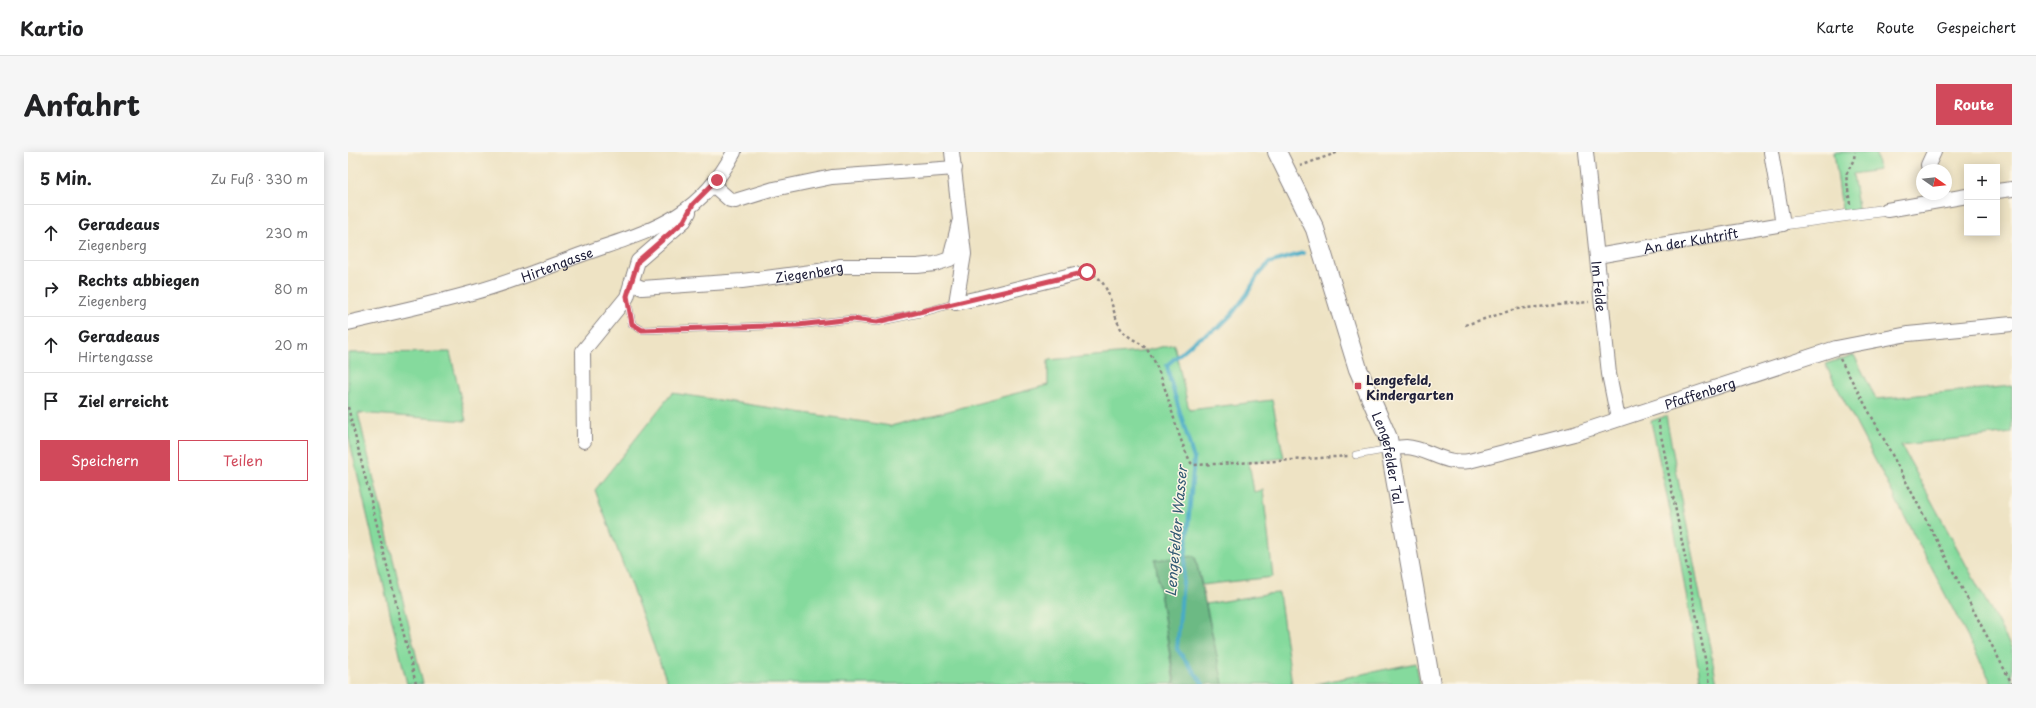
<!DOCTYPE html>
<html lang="de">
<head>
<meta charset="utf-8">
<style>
  :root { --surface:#fff; --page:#f6f6f6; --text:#202124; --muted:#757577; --line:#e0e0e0; --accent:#d1495b }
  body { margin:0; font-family:"Playpen Sans",sans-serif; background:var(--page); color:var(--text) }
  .controls { position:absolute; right:12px; top:12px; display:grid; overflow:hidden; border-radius:0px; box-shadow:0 2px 10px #0003 }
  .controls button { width:36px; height:36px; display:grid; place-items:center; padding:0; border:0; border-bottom:1px solid var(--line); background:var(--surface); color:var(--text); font:20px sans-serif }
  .compass { position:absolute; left:1568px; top:12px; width:36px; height:36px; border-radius:50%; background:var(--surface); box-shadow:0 2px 10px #0003; rotate:104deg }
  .stop { position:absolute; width:12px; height:12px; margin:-9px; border:3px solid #d1495b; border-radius:50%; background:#fff }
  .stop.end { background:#d1495b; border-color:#fff; box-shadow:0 1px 4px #0008 }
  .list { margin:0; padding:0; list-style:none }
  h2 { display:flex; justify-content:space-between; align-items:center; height:52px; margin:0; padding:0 16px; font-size:17px }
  h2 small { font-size:13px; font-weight:400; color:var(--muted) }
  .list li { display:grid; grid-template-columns:26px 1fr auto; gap:12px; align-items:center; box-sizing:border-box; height:56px; padding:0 16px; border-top:1px solid var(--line) }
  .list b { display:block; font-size:15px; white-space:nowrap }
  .list p { margin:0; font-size:13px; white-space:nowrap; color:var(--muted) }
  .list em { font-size:13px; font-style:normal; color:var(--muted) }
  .actions { display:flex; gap:8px; padding:12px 16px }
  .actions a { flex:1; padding:9px 0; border:1px solid var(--accent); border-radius:0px; text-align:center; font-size:14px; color:var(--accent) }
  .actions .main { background:var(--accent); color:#fff }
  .icon { flex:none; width:22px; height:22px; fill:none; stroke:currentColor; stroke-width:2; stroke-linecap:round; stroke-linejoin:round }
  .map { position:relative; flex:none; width:1664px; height:532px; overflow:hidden; border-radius:0px }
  header { display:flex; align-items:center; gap:24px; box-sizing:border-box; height:56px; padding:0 20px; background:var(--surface); border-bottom:1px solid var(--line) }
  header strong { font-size:19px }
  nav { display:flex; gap:22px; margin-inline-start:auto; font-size:14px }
  .intro { display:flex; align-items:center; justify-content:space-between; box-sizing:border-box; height:96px; padding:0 24px }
  h1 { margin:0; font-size:28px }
  .button { padding:10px 18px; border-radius:0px; background:var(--accent); color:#fff; font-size:14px; font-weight:700 }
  main { display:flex; gap:24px; padding:0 24px }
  aside { flex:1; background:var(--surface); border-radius:0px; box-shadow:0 2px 10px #0003 }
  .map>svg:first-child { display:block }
  .green { fill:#85da9d; stroke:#547e6c }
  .forest { fill:#6cba84; stroke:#476e60 }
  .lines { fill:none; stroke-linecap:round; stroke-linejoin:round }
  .stream { stroke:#47abc6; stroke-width:4 }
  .service-casing { stroke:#888280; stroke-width:8 }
  .pedestrian-casing { stroke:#888280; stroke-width:12 }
  .minor-casing { stroke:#888280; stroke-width:16 }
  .tertiary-casing { stroke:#888280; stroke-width:20 }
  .path { stroke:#888280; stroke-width:2.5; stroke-dasharray:3 3; stroke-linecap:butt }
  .service { stroke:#fff; stroke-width:7 }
  .pedestrian { stroke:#fff; stroke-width:11 }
  .minor { stroke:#fff; stroke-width:14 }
  .tertiary { stroke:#fff; stroke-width:18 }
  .route { stroke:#d1495b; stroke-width:5 }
  .poi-dot { fill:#d1495b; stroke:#fcf5e5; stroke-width:1.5 }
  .labels { text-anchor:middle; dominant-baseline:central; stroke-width:3; stroke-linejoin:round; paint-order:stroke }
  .street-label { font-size:13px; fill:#22223b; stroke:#fcf5e5 }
  .poi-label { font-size:13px; font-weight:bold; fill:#22223b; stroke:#fcf5e5; text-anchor:start }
  .water-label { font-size:14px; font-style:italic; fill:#315973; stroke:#fcf5e5 }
</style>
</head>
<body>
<header>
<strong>Kartio</strong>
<nav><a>Karte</a><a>Route</a><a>Gespeichert</a></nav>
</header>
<div class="intro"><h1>Anfahrt</h1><a class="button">Route</a></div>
<main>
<aside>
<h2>5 Min.<small>Zu Fuß · 330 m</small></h2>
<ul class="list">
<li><svg class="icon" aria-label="ahead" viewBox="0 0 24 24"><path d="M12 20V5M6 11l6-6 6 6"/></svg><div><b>Geradeaus</b><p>Ziegenberg</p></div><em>230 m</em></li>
<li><svg class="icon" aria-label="right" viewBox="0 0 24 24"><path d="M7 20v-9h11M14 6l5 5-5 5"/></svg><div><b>Rechts abbiegen</b><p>Ziegenberg</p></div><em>80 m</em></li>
<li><svg class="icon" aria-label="ahead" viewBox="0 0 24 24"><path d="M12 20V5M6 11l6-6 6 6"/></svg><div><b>Geradeaus</b><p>Hirtengasse</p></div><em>20 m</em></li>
<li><svg class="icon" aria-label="arrive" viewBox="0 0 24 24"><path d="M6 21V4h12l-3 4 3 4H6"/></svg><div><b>Ziel erreicht</b></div></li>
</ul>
<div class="actions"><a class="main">Speichern</a><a>Teilen</a></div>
</aside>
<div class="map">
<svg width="1664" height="532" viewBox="0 0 1664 532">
  <rect width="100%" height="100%" fill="#fcf5e5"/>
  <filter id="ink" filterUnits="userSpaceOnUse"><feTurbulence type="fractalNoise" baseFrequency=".025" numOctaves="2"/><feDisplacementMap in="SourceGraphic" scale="8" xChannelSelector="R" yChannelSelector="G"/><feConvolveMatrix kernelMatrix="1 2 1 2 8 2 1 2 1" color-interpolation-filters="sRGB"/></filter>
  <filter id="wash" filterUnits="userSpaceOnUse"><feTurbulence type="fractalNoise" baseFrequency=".012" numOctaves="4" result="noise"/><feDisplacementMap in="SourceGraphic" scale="16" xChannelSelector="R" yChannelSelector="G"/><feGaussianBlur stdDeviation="0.9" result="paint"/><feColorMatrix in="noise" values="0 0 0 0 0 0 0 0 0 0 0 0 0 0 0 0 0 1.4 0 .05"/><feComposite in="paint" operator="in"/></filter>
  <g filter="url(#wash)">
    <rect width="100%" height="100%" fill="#eee3c4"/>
    <g class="green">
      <path d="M1486,0H1528L1531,18L1505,22L1511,62L1495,64Z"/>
      <path d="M826,192L841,258L924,248L936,306L901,310L906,340L915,338L925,425L854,433L847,404L807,408L826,532H320L247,338L324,241L543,274L700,233V208L792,200Z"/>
      <path d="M102,200L118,269L10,261L75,532H59L0,282V201Z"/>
      <path d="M1506,203L1528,247L1664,234V281L1553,293L1664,497V532H1644L1477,212Z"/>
      <path d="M1318,264L1369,532H1353L1331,401L1303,269Z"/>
      <path d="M931,441L944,532H875L858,452L918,442Z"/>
      <path d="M1068,511L1072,532H967Z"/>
    </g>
    <path class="forest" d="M847,404L875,532H827L807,408Z"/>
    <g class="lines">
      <path class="stream" d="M855,532L829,497L846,307L822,227L819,213L847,189L871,175L884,162L899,142L910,123L921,111L955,101"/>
    </g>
  </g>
  <g filter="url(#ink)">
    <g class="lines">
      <defs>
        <g id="service">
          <path d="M279,145L284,172L294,178L450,173L504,167L529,170L573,161L608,151"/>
          <path d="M1008,303L1042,297"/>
        </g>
        <path id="pedestrian" d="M1435,72L1539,58"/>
        <g id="minor">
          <path d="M604,0L616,102L608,151L631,146L727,122"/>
          <path id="s1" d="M1238,0L1261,222L1270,267"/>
          <path d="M1581,18L1580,13L1586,0"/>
          <path d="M365,33L382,48L387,49L426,37L484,25L607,16"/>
          <path d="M1649,39L1664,37"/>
          <path d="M1539,58L1619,44"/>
          <path id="s2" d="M1249,104L1435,72L1423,0"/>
          <path id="s3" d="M283,131L294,136L394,129L471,119L492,114H569L587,112L602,107L611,71"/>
          <path id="s4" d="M0,171C42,161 85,152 127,140C160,131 192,118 224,106C294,80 348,73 386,0"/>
          <path d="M236,289L235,199L279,145L290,109L336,69L341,60"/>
          <path id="s5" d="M1042,297C1048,296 1053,295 1058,295C1080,296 1095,313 1121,309L1226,282L1488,196L1560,182L1664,172"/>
        </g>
        <g id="tertiary">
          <path id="s6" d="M929,0L967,77L1010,217L1040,286L1083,532"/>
        </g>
      </defs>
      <use href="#service" class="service-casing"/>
      <use href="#pedestrian" class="pedestrian-casing"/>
      <use href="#minor" class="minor-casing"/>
      <use href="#tertiary" class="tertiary-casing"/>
      <g class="path">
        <path d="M952,14L991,0"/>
        <path d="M1502,52L1498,23L1506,7L1507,0"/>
        <path d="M740,120C762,127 762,154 771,173C777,187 792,188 800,199C803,203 806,208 808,213C822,245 827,280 843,311L846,313L930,309L1000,304"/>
        <path d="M1117,173L1168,157L1241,150"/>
        <path d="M1492,207L1530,276L1664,532"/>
        <path d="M0,255L68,532"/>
        <path d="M1310,268L1362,532"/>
      </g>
      <use href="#service" class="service"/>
      <use href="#pedestrian" class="pedestrian"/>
      <use href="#minor" class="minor"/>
      <use href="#tertiary" class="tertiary"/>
    </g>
  </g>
  <g class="lines" filter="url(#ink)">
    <path class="route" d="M369,28L345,52L336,69L290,109L279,144L284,172L294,178L450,173L504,167L529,170L739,120"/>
  </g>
  <rect class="poi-dot" x="1006" y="230" width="8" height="8" rx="2"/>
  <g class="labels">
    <g class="street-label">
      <text stroke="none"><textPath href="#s2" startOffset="95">An der Kuhtrift</textPath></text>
      <text stroke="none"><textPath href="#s4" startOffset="217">Hirtengasse</textPath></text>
      <text stroke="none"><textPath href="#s3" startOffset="180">Ziegenberg</textPath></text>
      <text stroke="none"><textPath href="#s1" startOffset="135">Im Felde</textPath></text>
      <text stroke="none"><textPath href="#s5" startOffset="322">Pfaffenberg</textPath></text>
      <text stroke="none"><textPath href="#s6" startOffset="327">Lengefelder Tal</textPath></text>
    </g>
    <g class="poi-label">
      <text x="1018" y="227">Lengefeld,<tspan x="1018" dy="15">Kindergarten</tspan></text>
    </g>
    <g class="water-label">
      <text transform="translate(828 379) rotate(-85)">Lengefelder Wasser</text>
    </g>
  </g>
</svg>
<div class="controls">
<button>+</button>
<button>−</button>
</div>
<svg class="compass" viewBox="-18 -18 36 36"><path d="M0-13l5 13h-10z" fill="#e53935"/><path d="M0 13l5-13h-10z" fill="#757577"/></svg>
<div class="stop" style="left:739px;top:120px"></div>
<div class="stop end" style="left:369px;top:28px"></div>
</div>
</main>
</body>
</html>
